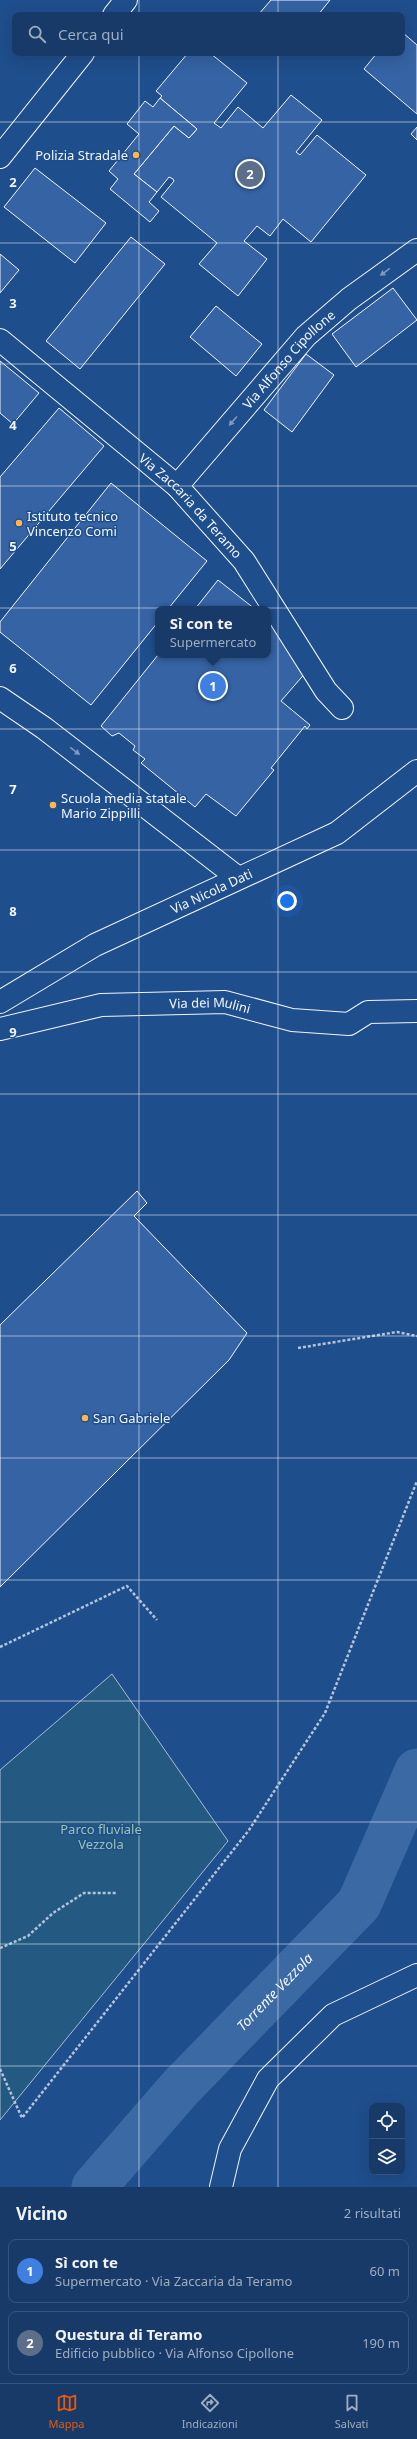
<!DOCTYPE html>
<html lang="it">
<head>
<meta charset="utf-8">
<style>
  :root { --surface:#173a69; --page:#244571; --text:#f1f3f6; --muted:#9eadc0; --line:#36547d; --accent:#ea580c }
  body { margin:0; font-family:"Noto Sans",sans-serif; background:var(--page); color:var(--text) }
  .controls { position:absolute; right:12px; bottom:12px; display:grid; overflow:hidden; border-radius:8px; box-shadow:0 4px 16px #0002 }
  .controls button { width:36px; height:36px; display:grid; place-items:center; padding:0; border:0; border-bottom:1px solid var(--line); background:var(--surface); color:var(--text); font:20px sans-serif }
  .you { position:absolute; left:287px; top:901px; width:14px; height:14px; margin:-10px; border:3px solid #fff; border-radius:50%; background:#1a73e8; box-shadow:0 0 0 6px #1a73e833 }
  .badge { display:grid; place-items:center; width:26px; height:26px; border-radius:50%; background:var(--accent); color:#fff; font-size:13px; font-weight:700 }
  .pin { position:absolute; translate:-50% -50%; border:2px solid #fff; box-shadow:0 1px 4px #0006 }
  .popup { position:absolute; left:155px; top:606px; width:116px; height:52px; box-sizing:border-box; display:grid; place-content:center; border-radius:8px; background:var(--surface); filter:drop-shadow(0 1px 3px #0005); font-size:13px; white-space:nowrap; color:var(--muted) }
  .popup b { font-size:15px; color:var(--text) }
  .popup::after { content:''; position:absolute; left:50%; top:100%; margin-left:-8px; border:8px solid transparent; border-top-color:var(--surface) }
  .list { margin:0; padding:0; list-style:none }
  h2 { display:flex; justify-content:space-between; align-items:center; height:52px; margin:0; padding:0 16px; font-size:17px }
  h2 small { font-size:13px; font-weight:400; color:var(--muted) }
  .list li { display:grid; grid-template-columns:26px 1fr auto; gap:12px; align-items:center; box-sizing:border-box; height:64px; margin:0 8px 8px; padding:0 8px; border:1px solid var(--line); border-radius:8px }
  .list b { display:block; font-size:15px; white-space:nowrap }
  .list p { margin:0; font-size:13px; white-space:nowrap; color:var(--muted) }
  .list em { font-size:13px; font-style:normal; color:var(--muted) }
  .icon { flex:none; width:22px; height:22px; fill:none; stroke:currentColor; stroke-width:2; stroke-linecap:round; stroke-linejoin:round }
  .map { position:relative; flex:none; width:417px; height:2187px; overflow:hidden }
  .search { position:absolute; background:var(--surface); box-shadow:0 4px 16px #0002; left:12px; right:12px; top:12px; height:44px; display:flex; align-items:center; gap:10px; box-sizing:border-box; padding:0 14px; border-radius:8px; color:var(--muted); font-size:15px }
  .sheet { height:196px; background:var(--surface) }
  nav { display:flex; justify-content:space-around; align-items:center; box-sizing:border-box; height:56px; border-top:1px solid var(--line); background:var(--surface); font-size:11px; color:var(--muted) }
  nav a { display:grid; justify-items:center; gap:2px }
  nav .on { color:var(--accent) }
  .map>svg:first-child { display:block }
  .green { fill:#245a82; stroke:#a8bbd7 }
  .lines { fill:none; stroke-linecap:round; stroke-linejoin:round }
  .river { stroke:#3b69a3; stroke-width:45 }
  .building { fill:#3563a3; stroke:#f2f6ff }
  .minor-casing { stroke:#f2f6ff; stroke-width:24 }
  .tertiary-casing { stroke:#f2f6ff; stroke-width:24 }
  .primary-casing { stroke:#f2f6ff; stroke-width:24 }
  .path { stroke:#b3c4dc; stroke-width:2.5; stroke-dasharray:3 2; stroke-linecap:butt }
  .minor { stroke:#1f4e8c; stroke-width:22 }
  .tertiary { stroke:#1f4e8c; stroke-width:22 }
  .primary { stroke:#1f4e8c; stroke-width:22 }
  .oneway { fill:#7e9ac0 }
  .grid { fill:none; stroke:#f2f6ff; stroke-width:1; stroke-opacity:0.55 }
  .poi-dot { fill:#ffb74d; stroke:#1f4e8c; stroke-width:1.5 }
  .labels { text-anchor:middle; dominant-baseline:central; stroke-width:3; stroke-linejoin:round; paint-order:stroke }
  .poi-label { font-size:13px; fill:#f2f6ff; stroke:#1f4e8c; text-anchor:start }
  .street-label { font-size:13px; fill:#f2f6ff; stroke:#1f4e8c }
  .park-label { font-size:13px; fill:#97c8a6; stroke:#1f4e8c }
  .water-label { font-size:14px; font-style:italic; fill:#f2f6ff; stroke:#1f4e8c }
  .grid-label { font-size:13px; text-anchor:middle; font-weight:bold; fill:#f2f6ff; stroke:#1f4e8c; stroke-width:3; stroke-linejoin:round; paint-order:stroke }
</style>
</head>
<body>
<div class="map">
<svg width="417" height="2187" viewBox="0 0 417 2187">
  <rect width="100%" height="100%" fill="#1f4e8c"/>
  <path class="green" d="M112,1674L228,1841L0,2120V1770Z"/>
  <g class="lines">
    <path class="river" id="s1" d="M94,2187L181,2087L359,1904L417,1771"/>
  </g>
  <g class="building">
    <path d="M271,0H330L318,15H258Z"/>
    <path d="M402,32L417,45V114L364,69L377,53H402Z"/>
    <path d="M188,53H210L247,83L214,123L221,128L238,107L263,128L291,95L322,120L296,152L300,155L317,135L366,175L311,242L283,219L270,236L257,226L244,241L267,259L238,296L199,264L217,243L161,197L174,181L173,179L169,177L157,192L134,174L174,126L189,138L197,129L160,98L162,96L156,91Z"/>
    <path d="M160,98L197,129L189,138L174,126L134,174L157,192L149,202L159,211L150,222L110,189L118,179L109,171L139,134L127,124L145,101L153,107Z"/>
    <path d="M417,127V140L411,134Z"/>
    <path d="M35,168L106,223L75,263L4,207Z"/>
    <path d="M131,237L165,264L80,369L46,341Z"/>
    <path d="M0,254L19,270L0,293Z"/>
    <path d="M393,288L417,320L356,367L332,334Z"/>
    <path d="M216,306L262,344L236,376L190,337Z"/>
    <path d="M306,354L334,375L292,432L264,410Z"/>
    <path d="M0,361L39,393L13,424L0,413Z"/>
    <path d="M59,408L104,446L0,569V477Z"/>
    <path d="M111,483L207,561L168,609H158V622L91,705L0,632V622Z"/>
    <path d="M218,580L255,609H195Z"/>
    <path d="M268,619L307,671L281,701L310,725L307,729L305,726L271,768L274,770L236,816L206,794L195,807L141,763L145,759L133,750L135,746L119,733L112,736L101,726L158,655H268Z"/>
    <path d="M137,1191L147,1203L134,1216L247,1333L229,1360L0,1587V1325Z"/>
  </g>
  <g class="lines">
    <defs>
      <g id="minor">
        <path id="s2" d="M0,340L177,486L244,561L326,691L342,708"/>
        <path id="s3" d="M177,486L306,336L349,299L417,250"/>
        <path d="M0,698L44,728L237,877"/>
        <path id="s4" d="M0,1002L95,945L337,833L417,771"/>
        <path id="s5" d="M0,1029L101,1005L225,1002L292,1020L349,1024L368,1012L417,1011"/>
      </g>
      <path id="tertiary" d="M221,2187L230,2149L268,2079L333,2015L417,1975"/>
      <g id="primary">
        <path d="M114,15L126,0"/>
        <path d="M0,157L83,53"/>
      </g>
    </defs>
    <use href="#minor" class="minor-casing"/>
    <use href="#tertiary" class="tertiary-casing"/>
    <use href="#primary" class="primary-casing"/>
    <g class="path">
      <path d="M298,1348L397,1332L417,1336"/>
      <path d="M0,1647L127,1586L157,1620"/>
      <path d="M0,1948L28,1936L53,1913L84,1893H116"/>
      <path d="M0,2069L22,2118L249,1830L325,1713L417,1481"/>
    </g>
    <use href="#minor" class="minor"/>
    <use href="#tertiary" class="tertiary"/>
    <use href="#primary" class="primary"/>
  </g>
  <defs><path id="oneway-solid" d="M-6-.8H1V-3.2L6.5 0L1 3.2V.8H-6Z"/></defs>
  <g class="oneway">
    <use href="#oneway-solid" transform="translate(385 272) rotate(144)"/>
    <use href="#oneway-solid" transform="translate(233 421) rotate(131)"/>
    <use href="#oneway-solid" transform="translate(75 751) rotate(37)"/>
  </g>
  <path class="grid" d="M139,0V15M278,0V15M139,53V2187M278,53V2187M0,122H417M0,243H417M0,364H417M0,486H417M0,608H417M0,729H417M0,850H417M0,972H417M0,1094H417M0,1215H417M0,1336H417M0,1458H417M0,1580H417M0,1701H417M0,1822H417M0,1944H417M0,2066H417"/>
  <g class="poi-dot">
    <circle cx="136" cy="155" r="4"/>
    <circle cx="19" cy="523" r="4"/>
    <circle cx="53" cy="805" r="4"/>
    <circle cx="85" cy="1418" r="4"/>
  </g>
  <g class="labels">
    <g class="poi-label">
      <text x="128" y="155" text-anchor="end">Polizia Stradale</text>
      <text x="27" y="516">Istituto tecnico<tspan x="27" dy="15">Vincenzo Comi</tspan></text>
      <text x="61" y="798">Scuola media statale<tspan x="61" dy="15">Mario Zippilli</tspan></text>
      <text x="93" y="1418">San Gabriele</text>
    </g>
    <g class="street-label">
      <text stroke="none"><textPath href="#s3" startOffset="169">Via Alfonso Cipollone</textPath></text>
      <text stroke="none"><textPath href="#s2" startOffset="253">Via Zaccaria da Teramo</textPath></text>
      <text stroke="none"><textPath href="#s4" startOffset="239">Via Nicola Dati</textPath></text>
      <text stroke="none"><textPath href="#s5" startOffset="213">Via dei Mulini</textPath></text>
    </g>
    <g class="park-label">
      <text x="101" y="1829">Parco fluviale<tspan x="101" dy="15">Vezzola</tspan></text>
    </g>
    <g class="water-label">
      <text stroke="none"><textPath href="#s1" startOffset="266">Torrente Vezzola</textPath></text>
    </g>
  </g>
  <g class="grid-label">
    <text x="13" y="187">2</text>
    <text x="13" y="308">3</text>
    <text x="13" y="430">4</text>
    <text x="13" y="551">5</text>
    <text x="13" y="673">6</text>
    <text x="13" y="794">7</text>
    <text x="13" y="916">8</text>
    <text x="13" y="1037">9</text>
  </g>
</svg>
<div class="controls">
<button><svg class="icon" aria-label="locate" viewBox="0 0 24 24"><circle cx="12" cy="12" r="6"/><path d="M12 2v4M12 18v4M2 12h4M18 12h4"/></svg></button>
<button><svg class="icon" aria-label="layers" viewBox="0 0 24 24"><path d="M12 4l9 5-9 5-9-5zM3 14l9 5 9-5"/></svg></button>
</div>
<div class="you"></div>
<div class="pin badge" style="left:213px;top:686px;background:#3f7fe0">1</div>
<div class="popup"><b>Sì con te</b>Supermercato</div>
<div class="pin badge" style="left:250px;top:174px;background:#5c6f8a">2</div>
<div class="search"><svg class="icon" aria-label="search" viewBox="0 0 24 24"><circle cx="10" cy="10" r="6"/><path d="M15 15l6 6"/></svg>Cerca qui</div>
</div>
<section class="sheet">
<h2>Vicino<small>2 risultati</small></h2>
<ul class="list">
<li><span class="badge" style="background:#3f7fe0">1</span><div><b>Sì con te</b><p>Supermercato · Via Zaccaria da Teramo</p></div><em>60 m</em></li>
<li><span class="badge" style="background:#5c6f8a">2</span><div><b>Questura di Teramo</b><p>Edificio pubblico · Via Alfonso Cipollone</p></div><em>190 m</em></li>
</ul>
</section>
<nav>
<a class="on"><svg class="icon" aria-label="map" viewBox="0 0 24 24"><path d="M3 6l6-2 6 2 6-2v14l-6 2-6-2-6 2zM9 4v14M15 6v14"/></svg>Mappa</a>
<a><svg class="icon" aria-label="directions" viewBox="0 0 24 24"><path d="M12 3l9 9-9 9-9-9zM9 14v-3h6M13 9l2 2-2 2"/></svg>Indicazioni</a>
<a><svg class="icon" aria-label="saved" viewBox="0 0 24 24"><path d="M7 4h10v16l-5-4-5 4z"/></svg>Salvati</a>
</nav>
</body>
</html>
